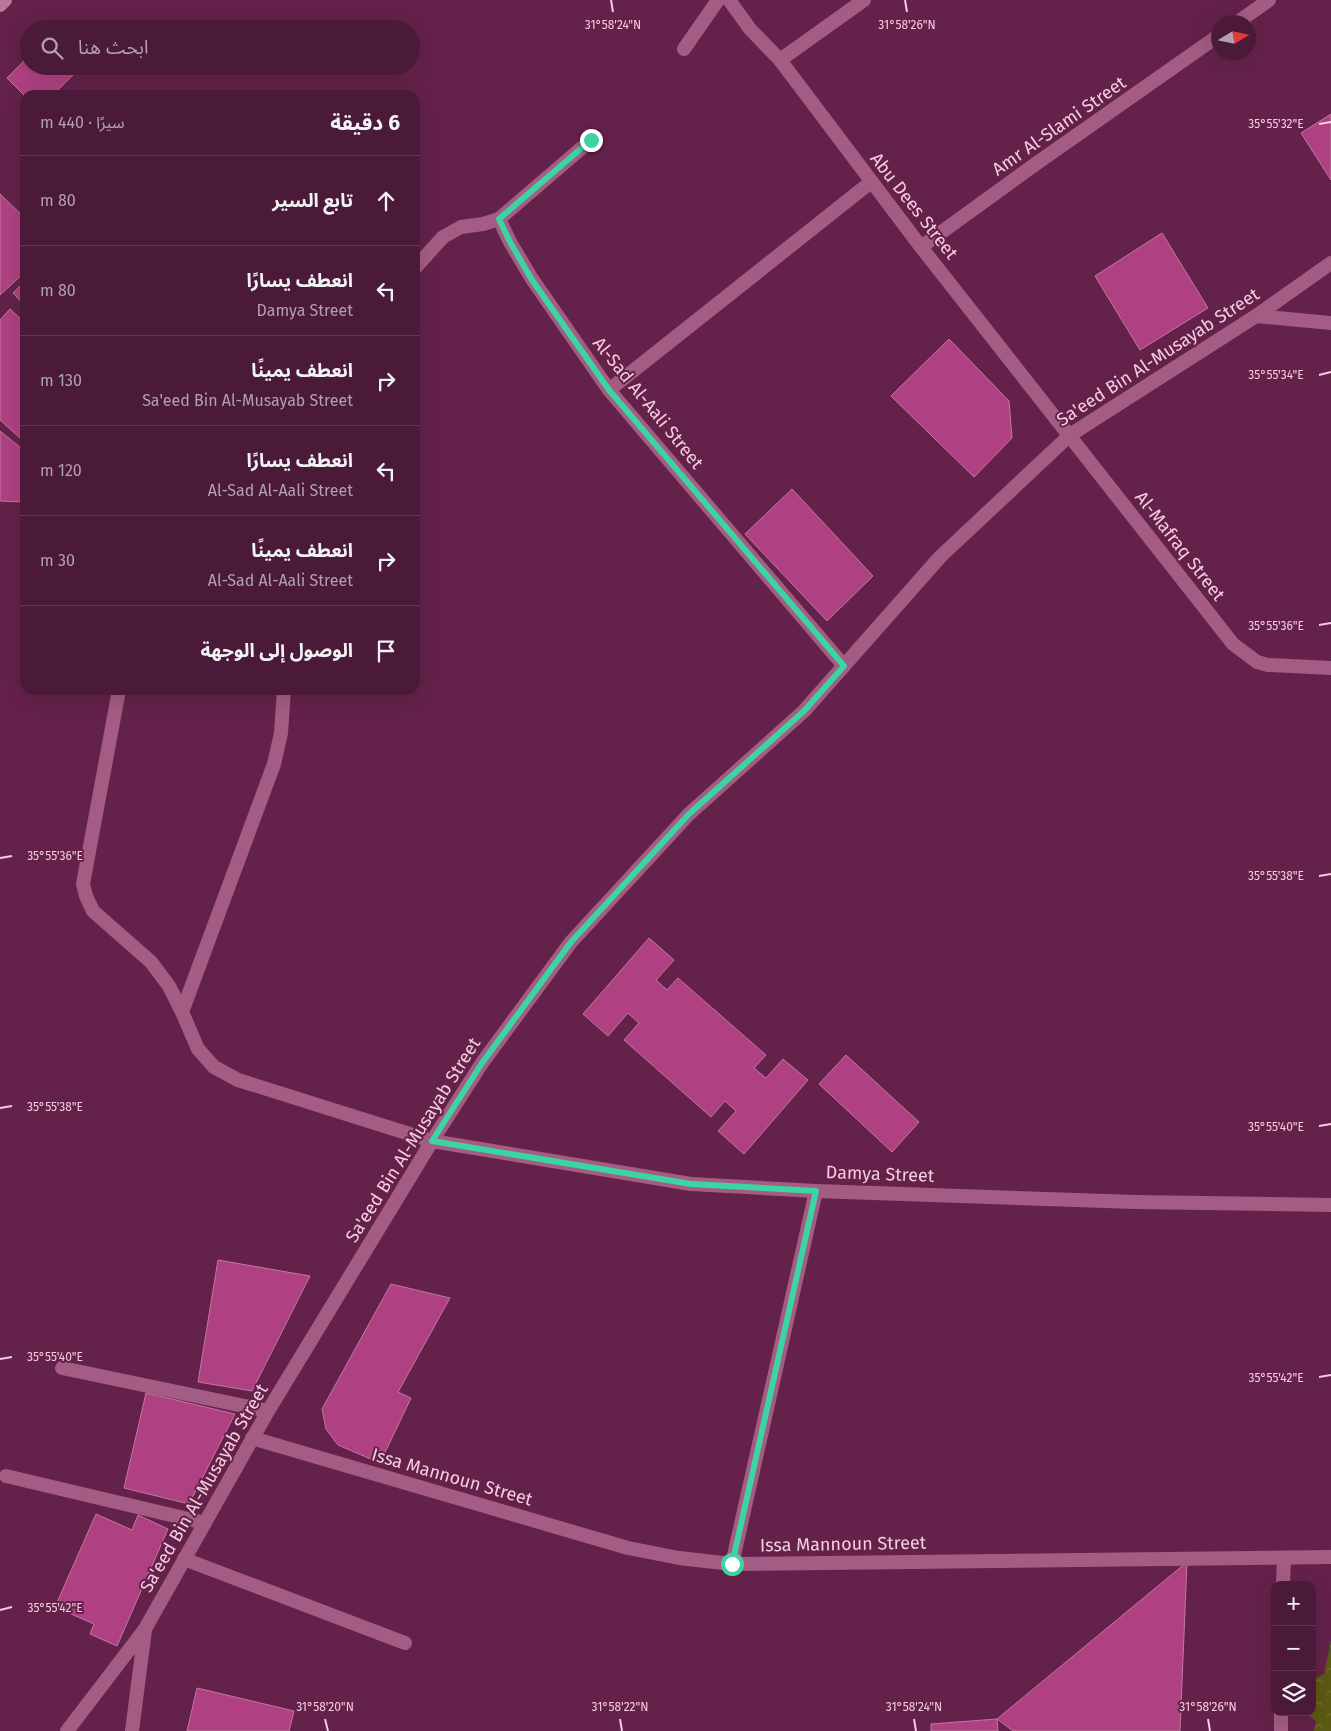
<!DOCTYPE html>
<html lang="ar">
<head>
<meta charset="utf-8">
<style>
  :root { --surface:#4b1a38; --page:#522340; --text:#f1f3f6; --muted:#b2a1ae; --line:#623853 }
  body { margin:0; font-family:"Fira Sans","Noto Sans Arabic",sans-serif; background:var(--page); color:var(--text); direction:rtl }
  .controls { position:absolute; right:15px; bottom:15px; display:grid; overflow:hidden; border-radius:10px; box-shadow:0 5px 20px #0002 }
  .controls button { width:45px; height:45px; display:grid; place-items:center; padding:0; border:0; border-bottom:1px solid var(--line); background:var(--surface); color:var(--text); font:25px sans-serif }
  .compass { position:absolute; left:1211px; top:15px; width:45px; height:45px; border-radius:50%; background:var(--surface); box-shadow:0 5px 20px #0002; rotate:80deg }
  .stop { position:absolute; width:15px; height:15px; margin:-11px; border:4px solid #3cd4a3; border-radius:50%; background:#fff }
  .stop.end { background:#3cd4a3; border-color:#fff; box-shadow:0 1px 5px #0008 }
  .list { margin:0; padding:0; list-style:none }
  h2 { display:flex; justify-content:space-between; align-items:center; height:65px; margin:0; padding:0 20px; font-size:21px }
  h2 small { font-size:16px; font-weight:400; color:var(--muted) }
  .list li { display:grid; grid-template-columns:32px 1fr auto; gap:15px; align-items:center; box-sizing:border-box; height:90px; padding:0 20px; border-top:1px solid var(--line) }
  .list b { display:block; font-size:19px; white-space:nowrap }
  .list p { margin:0; font-size:16px; white-space:nowrap; color:var(--muted) }
  .list em { font-size:16px; font-style:normal; color:var(--muted) }
  .icon { flex:none; width:28px; height:28px; fill:none; stroke:currentColor; stroke-width:2; stroke-linecap:round; stroke-linejoin:round }
  .map { position:relative; flex:none; width:1331px; height:1731px; overflow:hidden; direction:ltr }
  .search { position:absolute; background:var(--surface); box-shadow:0 5px 20px #0002; left:20px; top:20px; width:400px; height:55px; display:flex; align-items:center; gap:12px; box-sizing:border-box; padding:0 18px; border-radius:28px; color:var(--muted); font-size:19px }
  .panel { position:absolute; background:var(--surface); box-shadow:0 5px 20px #0002; left:20px; top:90px; width:400px; height:605px; border-radius:15px; direction:rtl }
  .map>svg:first-child { display:block }
  .park { fill:url(#park-crowns) }
  .building { fill:#af4182; stroke:#c277a0 }
  .lines { fill:none; stroke-linecap:round; stroke-linejoin:round }
  .service { stroke:#a55c84; stroke-width:14 }
  .minor { stroke:#a55c84; stroke-width:14 }
  .tertiary { stroke:#a55c84; stroke-width:14 }
  .trunk { stroke:#bc769c; stroke-width:14 }
  .route { stroke:#3cd4a3; stroke-width:6 }
  .ticks { fill:none; stroke:#f5cce0; stroke-width:2 }
  .labels { text-anchor:middle; dominant-baseline:central; stroke-width:4; stroke-linejoin:round; paint-order:stroke }
  .street-label { font-size:18px; fill:#f5cce0; stroke:#64224a }
  .ticks-label { font-size:12px; text-anchor:middle; fill:#f5cce0; stroke:#64224a; stroke-width:4; stroke-linejoin:round; paint-order:stroke }
</style>
</head>
<body>
<div class="map">
<svg width="1331" height="1731" viewBox="0 0 1331 1731">
  <defs>
    <pattern id="park-crowns" width="20" height="18" patternUnits="userSpaceOnUse" patternTransform="scale(1.25)"><rect width="20" height="18" fill="#5c5914"/><path d="M2 6a3 3 0 1 1 6 0M12 15a3 3 0 1 1 6 0" fill="none" stroke="#747036"/></pattern>
  </defs>
  <rect width="100%" height="100%" fill="#64224a"/>
  <path class="park" d="M1331,1640V1731H1314L1316,1721L1305,1712H1312V1680L1324,1674Z"/>
  <g class="building">
    <path d="M29,56V66H82L53,95L25,96L7,78Z"/>
    <path d="M1331,114V180L1301,133Z"/>
    <path d="M0,194L25,218V272L0,295Z"/>
    <path d="M1162,233L1208,308L1140,350L1095,276Z"/>
    <path d="M25,281V306L13,293Z"/>
    <path d="M10,309L25,323V432L20,438L0,420V320Z"/>
    <path d="M949,339L1009,401L1012,438L974,477L891,396Z"/>
    <path d="M0,431L25,451V502L0,501Z"/>
    <path d="M792,489L873,576L827,621L745,534Z"/>
    <path d="M649,938L674,960L656,980L667,990L678,978L766,1055L754,1068L766,1078L783,1059L808,1080L744,1154L718,1131L736,1111L725,1101L711,1117L624,1040L639,1023L628,1013L608,1036L583,1014Z"/>
    <path d="M846,1055L919,1122L892,1152L819,1084Z"/>
    <path d="M218,1260L310,1276L252,1391L198,1382Z"/>
    <path d="M391,1284L450,1298L398,1392L411,1398L380,1463L338,1445L326,1429L322,1409Z"/>
    <path d="M146,1393L235,1414L189,1504L124,1488Z"/>
    <path d="M96,1514L132,1530L138,1515L168,1529L117,1646L90,1634L94,1624L55,1607Z"/>
    <path d="M1187,1562L1180,1731H1013L997,1719Z"/>
    <path d="M197,1688L294,1711L289,1731H187Z"/>
    <path d="M997,1719L998,1731H931V1724Z"/>
  </g>
  <g class="lines">
    <g class="service">
      <path d="M62,1368L268,1411"/>
      <path d="M6,1476L205,1523"/>
      <path d="M184,1559L405,1643"/>
    </g>
    <g class="minor">
      <path d="M729,0L750,29L780,60L921,247L1233,644L1257,662L1268,665L1331,668"/>
      <path d="M1238,22L1269,0"/>
      <path d="M684,49L718,0"/>
      <path d="M780,60L864,0"/>
      <path d="M499,219L510,242L532,279L609,390L844,666"/>
      <path d="M921,247L1037,163L1218,36"/>
      <path d="M415,268L443,237L461,227L483,224L499,219L591,140"/>
      <path d="M1256,316L1331,323"/>
      <path d="M609,390L871,182"/>
      <path d="M119,690L83,884L86,896L93,911L151,962L169,986L182,1012L198,1049L214,1067L238,1080L432,1141L691,1184L816,1191L1135,1202L1331,1205"/>
      <path d="M182,1012L274,764L281,733L284,690"/>
      <path d="M252,1438L628,1548L679,1558L732,1564L1331,1557"/>
      <path d="M732,1564L816,1191"/>
      <path d="M1283,1585L1284,1558"/>
      <path d="M1281,1731V1712"/>
    </g>
    <g class="tertiary">
      <path d="M67,1731L145,1629L268,1411L432,1141L482,1063L571,942L689,814L804,711L940,557L1070,435L1256,316L1331,263"/>
      <path d="M132,1731L145,1630"/>
    </g>
    <path class="trunk" d="M0,5L5,0"/>
  </g>
  <g class="lines">
    <path class="route" d="M591,140L499,219L510,242L532,280L609,390L844,666L804,711L689,814L571,942L482,1063L432,1141L691,1184L816,1191L732,1564"/>
  </g>
  <path class="ticks" d="M611,0L613,12M905,0L907,12M1319,124L1331,122M1319,375L1331,372M1319,625L1331,623M0,858L12,856M1319,876L1331,874M0,1108L12,1106M1319,1126L1331,1124M0,1359L12,1357M1319,1377L1331,1375M0,1610L12,1607M325,1719L328,1731M620,1719L622,1731M914,1719L916,1731M1208,1719L1210,1731"/>
  <g class="labels">
    <g class="street-label">
      <text transform="translate(1059 126) rotate(-35)">Amr Al-Slami Street</text>
      <text transform="translate(914 206) rotate(52)">Abu Dees Street</text>
      <text transform="translate(1158 357) rotate(-33)">Sa'eed Bin Al-Musayab Street</text>
      <text transform="translate(648 403) rotate(51)">Al-Sad Al-Aali Street</text>
      <text transform="translate(1180 546) rotate(52)">Al-Mafraq Street</text>
      <text transform="translate(413 1140) rotate(-58)">Sa'eed Bin Al-Musayab Street</text>
      <text transform="translate(880 1174) rotate(2)">Damya Street</text>
      <text transform="translate(452 1477) rotate(16)">Issa Mannoun Street</text>
      <text transform="translate(204 1488) rotate(-60)">Sa'eed Bin Al-Musayab Street</text>
      <text transform="translate(843 1544) rotate(-1)">Issa Mannoun Street</text>
    </g>
  </g>
  <g class="ticks-label">
    <text x="613" y="29">31°58'24"N</text>
    <text x="907" y="29">31°58'26"N</text>
    <text x="1276" y="128">35°55'32"E</text>
    <text x="1276" y="379">35°55'34"E</text>
    <text x="1276" y="630">35°55'36"E</text>
    <text x="55" y="860">35°55'36"E</text>
    <text x="1276" y="880">35°55'38"E</text>
    <text x="55" y="1111">35°55'38"E</text>
    <text x="1276" y="1131">35°55'40"E</text>
    <text x="55" y="1361">35°55'40"E</text>
    <text x="1276" y="1382">35°55'42"E</text>
    <text x="55" y="1612">35°55'42"E</text>
    <text x="325" y="1711">31°58'20"N</text>
    <text x="620" y="1711">31°58'22"N</text>
    <text x="914" y="1711">31°58'24"N</text>
    <text x="1208" y="1711">31°58'26"N</text>
  </g>
</svg>
<div class="controls">
<button>+</button>
<button>−</button>
<button><svg class="icon" aria-label="layers" viewBox="0 0 24 24"><path d="M12 4l9 5-9 5-9-5zM3 14l9 5 9-5"/></svg></button>
</div>
<svg class="compass" viewBox="-18 -18 36 36"><path d="M0-13l5 13h-10z" fill="#e53935"/><path d="M0 13l5-13h-10z" fill="#b2a1ae"/></svg>
<div class="stop" style="left:732px;top:1564px"></div>
<div class="stop end" style="left:591px;top:140px"></div>
<div class="search"><svg class="icon" aria-label="search" viewBox="0 0 24 24"><circle cx="10" cy="10" r="6"/><path d="M15 15l6 6"/></svg>ابحث هنا</div>
<section class="panel">
<h2>6 دقيقة<small>سيرًا · 440 m</small></h2>
<ul class="list">
<li><svg class="icon" aria-label="ahead" viewBox="0 0 24 24"><path d="M12 20V5M6 11l6-6 6 6"/></svg><div><b>تابع السير</b></div><em>80 m</em></li>
<li><svg class="icon" aria-label="left" viewBox="0 0 24 24"><path d="M17 20v-9H6M10 6l-5 5 5 5"/></svg><div><b>انعطف يسارًا</b><p>Damya Street</p></div><em>80 m</em></li>
<li><svg class="icon" aria-label="right" viewBox="0 0 24 24"><path d="M7 20v-9h11M14 6l5 5-5 5"/></svg><div><b>انعطف يمينًا</b><p>Sa'eed Bin Al-Musayab Street</p></div><em>130 m</em></li>
<li><svg class="icon" aria-label="left" viewBox="0 0 24 24"><path d="M17 20v-9H6M10 6l-5 5 5 5"/></svg><div><b>انعطف يسارًا</b><p>Al-Sad Al-Aali Street</p></div><em>120 m</em></li>
<li><svg class="icon" aria-label="right" viewBox="0 0 24 24"><path d="M7 20v-9h11M14 6l5 5-5 5"/></svg><div><b>انعطف يمينًا</b><p>Al-Sad Al-Aali Street</p></div><em>30 m</em></li>
<li><svg class="icon" aria-label="arrive" viewBox="0 0 24 24"><path d="M6 21V4h12l-3 4 3 4H6"/></svg><div><b>الوصول إلى الوجهة</b></div></li>
</ul>
</section>
</div>
</body>
</html>
